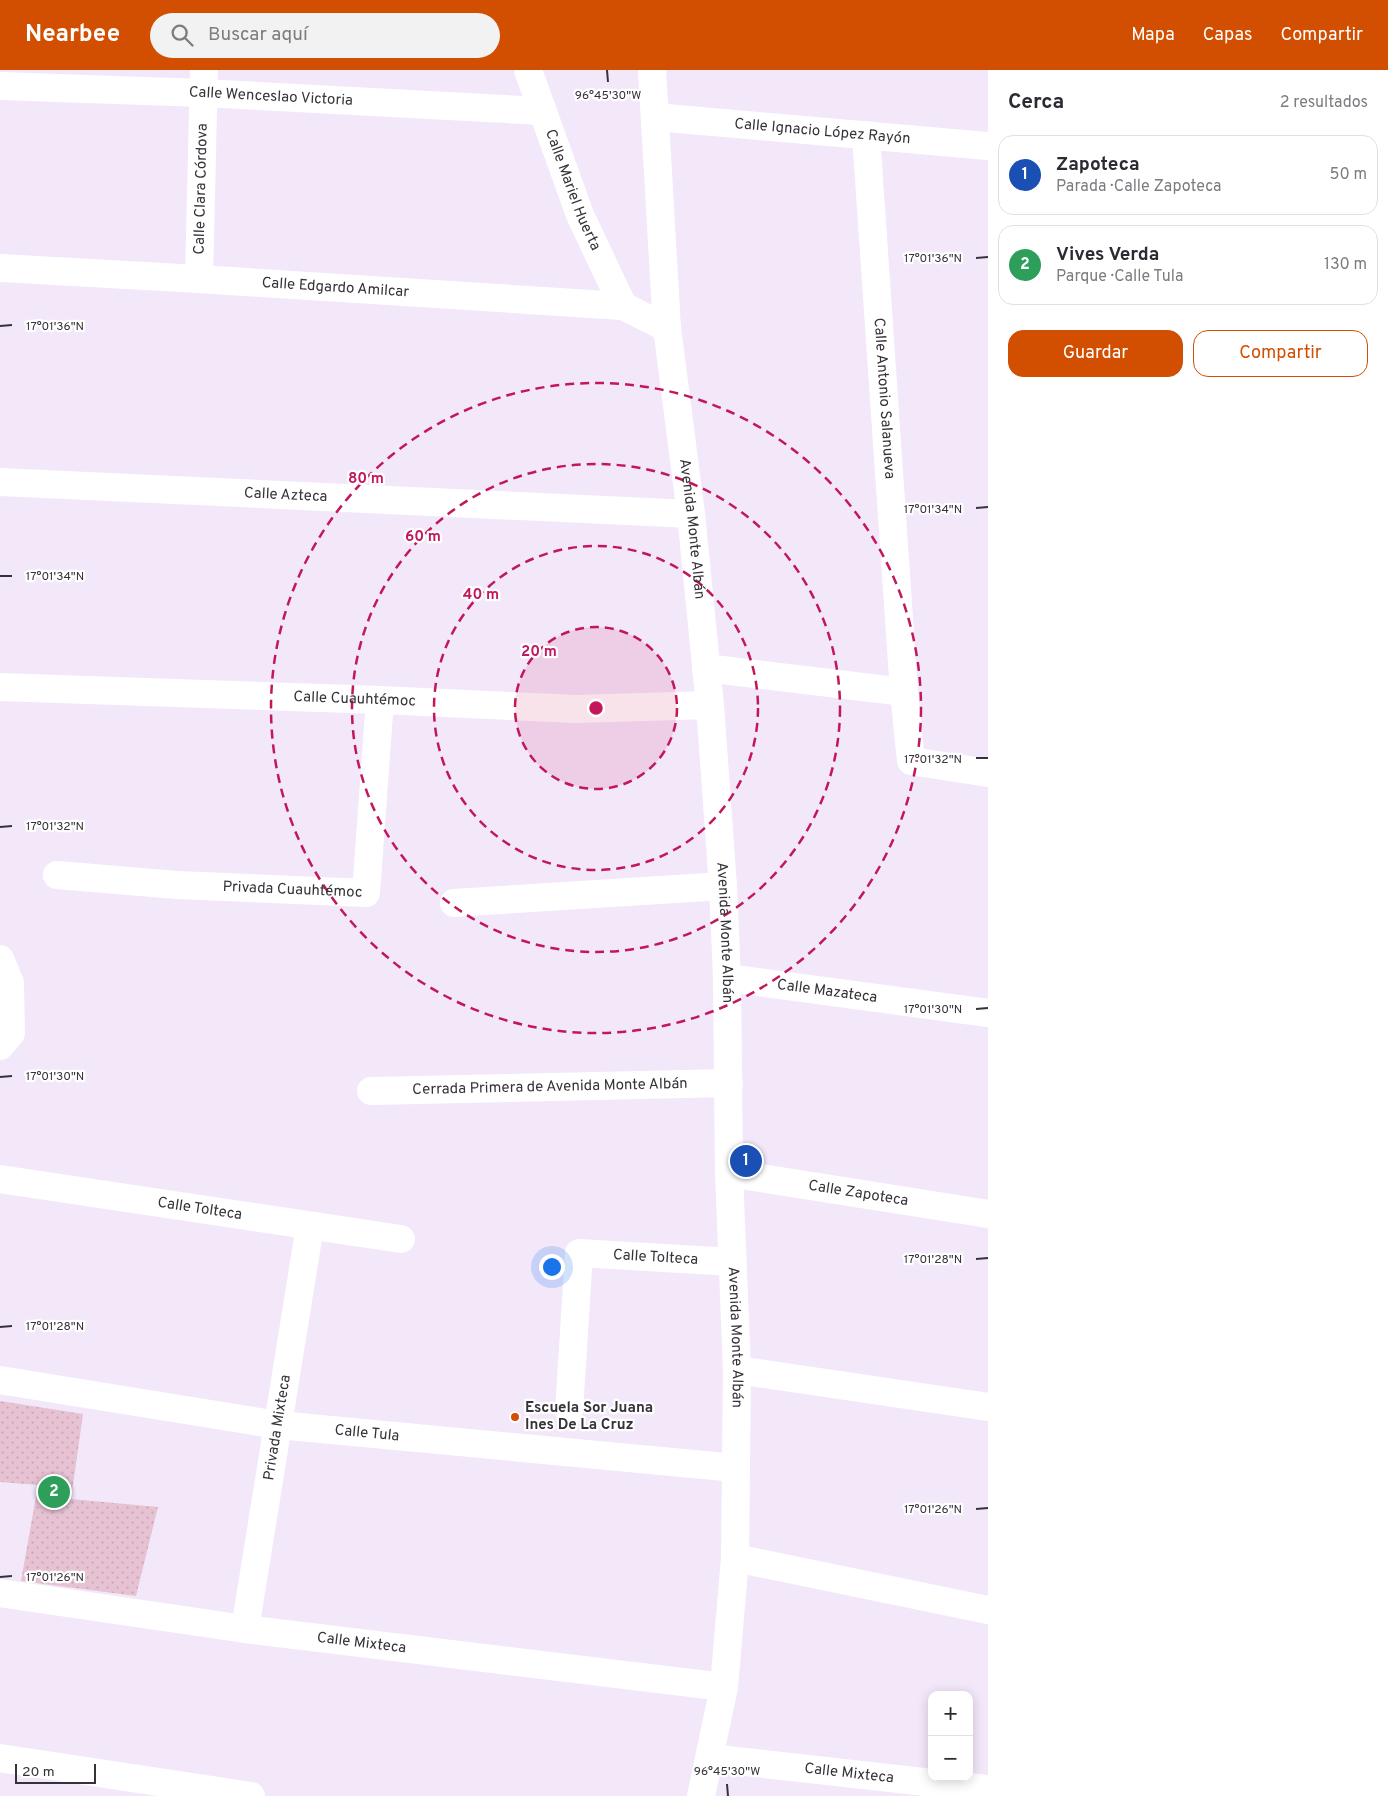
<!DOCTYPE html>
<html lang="es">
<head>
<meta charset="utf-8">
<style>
  :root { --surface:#fff; --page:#f2f2f3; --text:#2b2b33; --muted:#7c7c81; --line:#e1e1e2; --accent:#d24e00 }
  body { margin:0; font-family:Overpass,sans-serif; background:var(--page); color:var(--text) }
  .controls { position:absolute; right:15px; bottom:15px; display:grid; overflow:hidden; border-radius:10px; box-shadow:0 2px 12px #0003 }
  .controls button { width:45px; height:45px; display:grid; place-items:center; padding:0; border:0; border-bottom:1px solid var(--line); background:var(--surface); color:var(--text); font:25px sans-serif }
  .scale { position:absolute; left:15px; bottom:12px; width:81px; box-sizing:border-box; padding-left:5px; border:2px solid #363239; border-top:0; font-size:14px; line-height:18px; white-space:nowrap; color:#363239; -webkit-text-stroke:4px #fff; paint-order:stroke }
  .you { position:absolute; left:551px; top:1196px; width:18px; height:18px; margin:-12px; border:4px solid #fff; border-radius:50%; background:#1a73e8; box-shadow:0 0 0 8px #1a73e833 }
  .badge { display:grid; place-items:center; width:32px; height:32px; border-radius:50%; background:var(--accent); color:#fff; font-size:16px; font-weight:700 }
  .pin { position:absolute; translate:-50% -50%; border:2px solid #fff; box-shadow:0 1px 5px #0006 }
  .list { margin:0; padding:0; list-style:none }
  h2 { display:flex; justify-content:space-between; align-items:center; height:65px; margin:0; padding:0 20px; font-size:21px }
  h2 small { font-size:16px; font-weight:400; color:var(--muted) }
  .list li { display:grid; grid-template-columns:32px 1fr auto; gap:15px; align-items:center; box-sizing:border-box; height:80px; margin:0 10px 10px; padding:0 10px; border:1px solid var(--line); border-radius:15px }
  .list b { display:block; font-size:19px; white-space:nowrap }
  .list p { margin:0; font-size:16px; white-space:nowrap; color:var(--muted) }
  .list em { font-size:16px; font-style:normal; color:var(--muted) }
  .actions { display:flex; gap:10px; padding:15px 20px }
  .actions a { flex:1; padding:11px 0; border:1px solid var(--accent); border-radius:15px; text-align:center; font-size:18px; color:var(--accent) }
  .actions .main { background:var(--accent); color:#fff }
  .icon { flex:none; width:28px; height:28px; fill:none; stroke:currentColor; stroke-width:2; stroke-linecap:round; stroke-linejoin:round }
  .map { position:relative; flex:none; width:988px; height:1726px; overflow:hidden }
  header { display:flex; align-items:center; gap:30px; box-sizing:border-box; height:70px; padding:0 25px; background:var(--accent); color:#fff }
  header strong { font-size:24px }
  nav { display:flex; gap:28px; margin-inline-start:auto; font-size:18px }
  .search { width:350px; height:45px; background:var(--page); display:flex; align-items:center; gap:12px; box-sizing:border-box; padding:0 18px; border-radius:28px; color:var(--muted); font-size:19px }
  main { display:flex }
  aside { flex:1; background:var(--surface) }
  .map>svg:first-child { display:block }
  .garden { fill:url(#garden-dots) }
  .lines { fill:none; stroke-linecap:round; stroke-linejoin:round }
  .street { stroke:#fff; stroke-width:28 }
  .ticks { fill:none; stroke:#363239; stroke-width:2 }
  .ring { fill:none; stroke:#c2185b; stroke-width:2.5; stroke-dasharray:9 6 }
  .poi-dot { fill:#d24e00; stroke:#fff; stroke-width:2 }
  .labels { text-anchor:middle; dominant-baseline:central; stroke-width:4.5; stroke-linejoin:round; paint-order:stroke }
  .street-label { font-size:15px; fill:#363239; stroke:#fff }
  .poi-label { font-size:15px; font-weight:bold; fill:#363239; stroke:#fff; text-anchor:start }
  .ticks-label { font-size:12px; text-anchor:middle; fill:#363239; stroke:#fff; stroke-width:4.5; stroke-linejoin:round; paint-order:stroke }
  .centre { fill:#c2185b; stroke:#fff; stroke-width:2.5 }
  .ring-label { font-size:15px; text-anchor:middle; font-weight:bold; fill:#c2185b; stroke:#fff; stroke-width:4.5; stroke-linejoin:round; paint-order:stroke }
</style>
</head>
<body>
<header>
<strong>Nearbee</strong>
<div class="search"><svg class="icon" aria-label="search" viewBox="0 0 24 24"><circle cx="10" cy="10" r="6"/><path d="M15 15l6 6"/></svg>Buscar aquí</div>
<nav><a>Mapa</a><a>Capas</a><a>Compartir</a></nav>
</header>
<main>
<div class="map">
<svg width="988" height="1726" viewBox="0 0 988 1726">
  <defs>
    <pattern id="garden-dots" width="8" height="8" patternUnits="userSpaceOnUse" patternTransform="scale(1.25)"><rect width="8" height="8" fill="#e6c2d3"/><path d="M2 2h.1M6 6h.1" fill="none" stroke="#c6a7b6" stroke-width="1.8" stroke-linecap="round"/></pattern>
  </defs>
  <rect width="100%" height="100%" fill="#f3e8fa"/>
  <path class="garden" d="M0,1331L83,1344L71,1429L158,1437L136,1526L21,1511L38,1415L0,1412Z"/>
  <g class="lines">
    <g class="street">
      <path id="s1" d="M528,0L580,145L623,236"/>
      <path id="s2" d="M652,0L667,258L691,444L710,635L723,816L727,908L729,1103L737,1300L735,1488L724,1617L701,1726"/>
      <path id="s3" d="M0,16L203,23L542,41"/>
      <path id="s4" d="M655,47L988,76"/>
      <path id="s5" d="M866,65L904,622L911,691L988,703"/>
      <path id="s6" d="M0,198L199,209L623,236L667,258"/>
      <path id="s7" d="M199,209L204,0"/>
      <path id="s8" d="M0,412L691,444"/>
      <path d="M706,598L904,622"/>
      <path id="s9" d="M0,617L380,630L576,639L710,635"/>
      <path id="s10" d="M57,805L177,815L366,823L380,630"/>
      <path d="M454,833L723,816"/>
      <path d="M0,889L10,913L11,963L0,976"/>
      <path id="s11" d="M727,908L988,943"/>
      <path id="s12" d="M371,1021L729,1013"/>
      <path id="s13" d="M729,1103L988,1144"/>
      <path id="s14" d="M0,1109L401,1169"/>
      <path d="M737,1300L988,1337"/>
      <path id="s15" d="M0,1310L278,1355L736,1398"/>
      <path id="s16" d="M569,1341L579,1183L732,1192"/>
      <path d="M735,1488L988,1540"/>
      <path id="s17" d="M0,1523L245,1559L724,1617"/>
      <path id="s18" d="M245,1559L310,1156"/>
      <path d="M0,1688L251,1726"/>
      <path id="s19" d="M710,1688L988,1719"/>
    </g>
  </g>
  <path class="ticks" d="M607,0L608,12M976,188L988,187M0,256L12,255M976,438L988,437M0,506H12M976,688H988M0,757L12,756M976,939L988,938M0,1007L12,1006M976,1189L988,1188M0,1257L12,1256M976,1439L988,1438M0,1507L12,1506M727,1714L728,1726"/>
  <circle cx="596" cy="638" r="81" fill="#c2185b" fill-opacity=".12"/>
  <g class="ring">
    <circle cx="596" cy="638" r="81"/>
    <circle cx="596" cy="638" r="162"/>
    <circle cx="596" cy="638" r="244"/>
    <circle cx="596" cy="638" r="325"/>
  </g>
  <circle class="poi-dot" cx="515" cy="1347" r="5"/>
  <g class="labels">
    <g class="street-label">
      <text stroke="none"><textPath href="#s3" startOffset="271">Calle Wenceslao Victoria</textPath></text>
      <text stroke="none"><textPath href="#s4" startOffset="168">Calle Ignacio López Rayón</textPath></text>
      <text stroke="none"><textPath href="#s7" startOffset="90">Calle Clara Córdova</textPath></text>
      <text stroke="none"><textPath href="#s1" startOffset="128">Calle Mariel Huerta</textPath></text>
      <text stroke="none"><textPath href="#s6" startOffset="336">Calle Edgardo Amilcar</textPath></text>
      <text stroke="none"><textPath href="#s5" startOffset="264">Calle Antonio Salanueva</textPath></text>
      <text stroke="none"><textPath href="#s8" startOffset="286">Calle Azteca</textPath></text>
      <text stroke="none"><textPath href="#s2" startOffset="461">Avenida Monte Albán</textPath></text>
      <text stroke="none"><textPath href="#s9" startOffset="355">Calle Cuauhtémoc</textPath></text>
      <text stroke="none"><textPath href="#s10" startOffset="236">Privada Cuauhtémoc</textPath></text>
      <text stroke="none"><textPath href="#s2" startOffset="866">Avenida Monte Albán</textPath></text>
      <text stroke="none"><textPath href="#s11" startOffset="101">Calle Mazateca</textPath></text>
      <text stroke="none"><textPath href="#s12" startOffset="179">Cerrada Primera de Avenida Monte Albán</textPath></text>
      <text stroke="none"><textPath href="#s13" startOffset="131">Calle Zapoteca</textPath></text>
      <text stroke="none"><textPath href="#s14" startOffset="202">Calle Tolteca</textPath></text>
      <text stroke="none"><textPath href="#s16" startOffset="235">Calle Tolteca</textPath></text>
      <text stroke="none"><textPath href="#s2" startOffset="1271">Avenida Monte Albán</textPath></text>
      <text stroke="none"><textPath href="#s18" startOffset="204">Privada Mixteca</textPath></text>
      <text stroke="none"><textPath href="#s15" startOffset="371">Calle Tula</textPath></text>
      <text stroke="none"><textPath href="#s17" startOffset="365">Calle Mixteca</textPath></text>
      <text stroke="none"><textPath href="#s19" startOffset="140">Calle Mixteca</textPath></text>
    </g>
    <g class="poi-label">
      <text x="525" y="1338">Escuela Sor Juana<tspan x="525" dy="17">Ines De La Cruz</tspan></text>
    </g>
  </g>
  <g class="ticks-label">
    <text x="608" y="29">96°45'30"W</text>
    <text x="933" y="192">17°01'36"N</text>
    <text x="55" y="260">17°01'36"N</text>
    <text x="933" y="443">17°01'34"N</text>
    <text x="55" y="510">17°01'34"N</text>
    <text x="933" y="693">17°01'32"N</text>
    <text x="55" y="760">17°01'32"N</text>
    <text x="933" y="943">17°01'30"N</text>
    <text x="55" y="1010">17°01'30"N</text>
    <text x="933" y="1193">17°01'28"N</text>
    <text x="55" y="1260">17°01'28"N</text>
    <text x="933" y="1443">17°01'26"N</text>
    <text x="55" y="1511">17°01'26"N</text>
    <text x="727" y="1705">96°45'30"W</text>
  </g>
  <circle cx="596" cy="638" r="8" class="centre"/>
  <g class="ring-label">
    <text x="366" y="413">80 m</text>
    <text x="423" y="471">60 m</text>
    <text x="481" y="529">40 m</text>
    <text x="539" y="586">20 m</text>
  </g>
</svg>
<div class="controls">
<button>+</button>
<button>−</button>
</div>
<div class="scale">20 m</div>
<div class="you"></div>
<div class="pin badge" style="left:746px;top:1091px;background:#1a4fb4">1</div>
<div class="pin badge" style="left:54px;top:1422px;background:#2e9e5b">2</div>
</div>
<aside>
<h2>Cerca<small>2 resultados</small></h2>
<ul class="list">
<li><span class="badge" style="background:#1a4fb4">1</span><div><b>Zapoteca</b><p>Parada · Calle Zapoteca</p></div><em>50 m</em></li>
<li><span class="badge" style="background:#2e9e5b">2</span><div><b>Vives Verda</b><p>Parque · Calle Tula</p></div><em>130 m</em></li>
</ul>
<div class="actions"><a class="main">Guardar</a><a>Compartir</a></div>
</aside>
</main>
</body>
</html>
